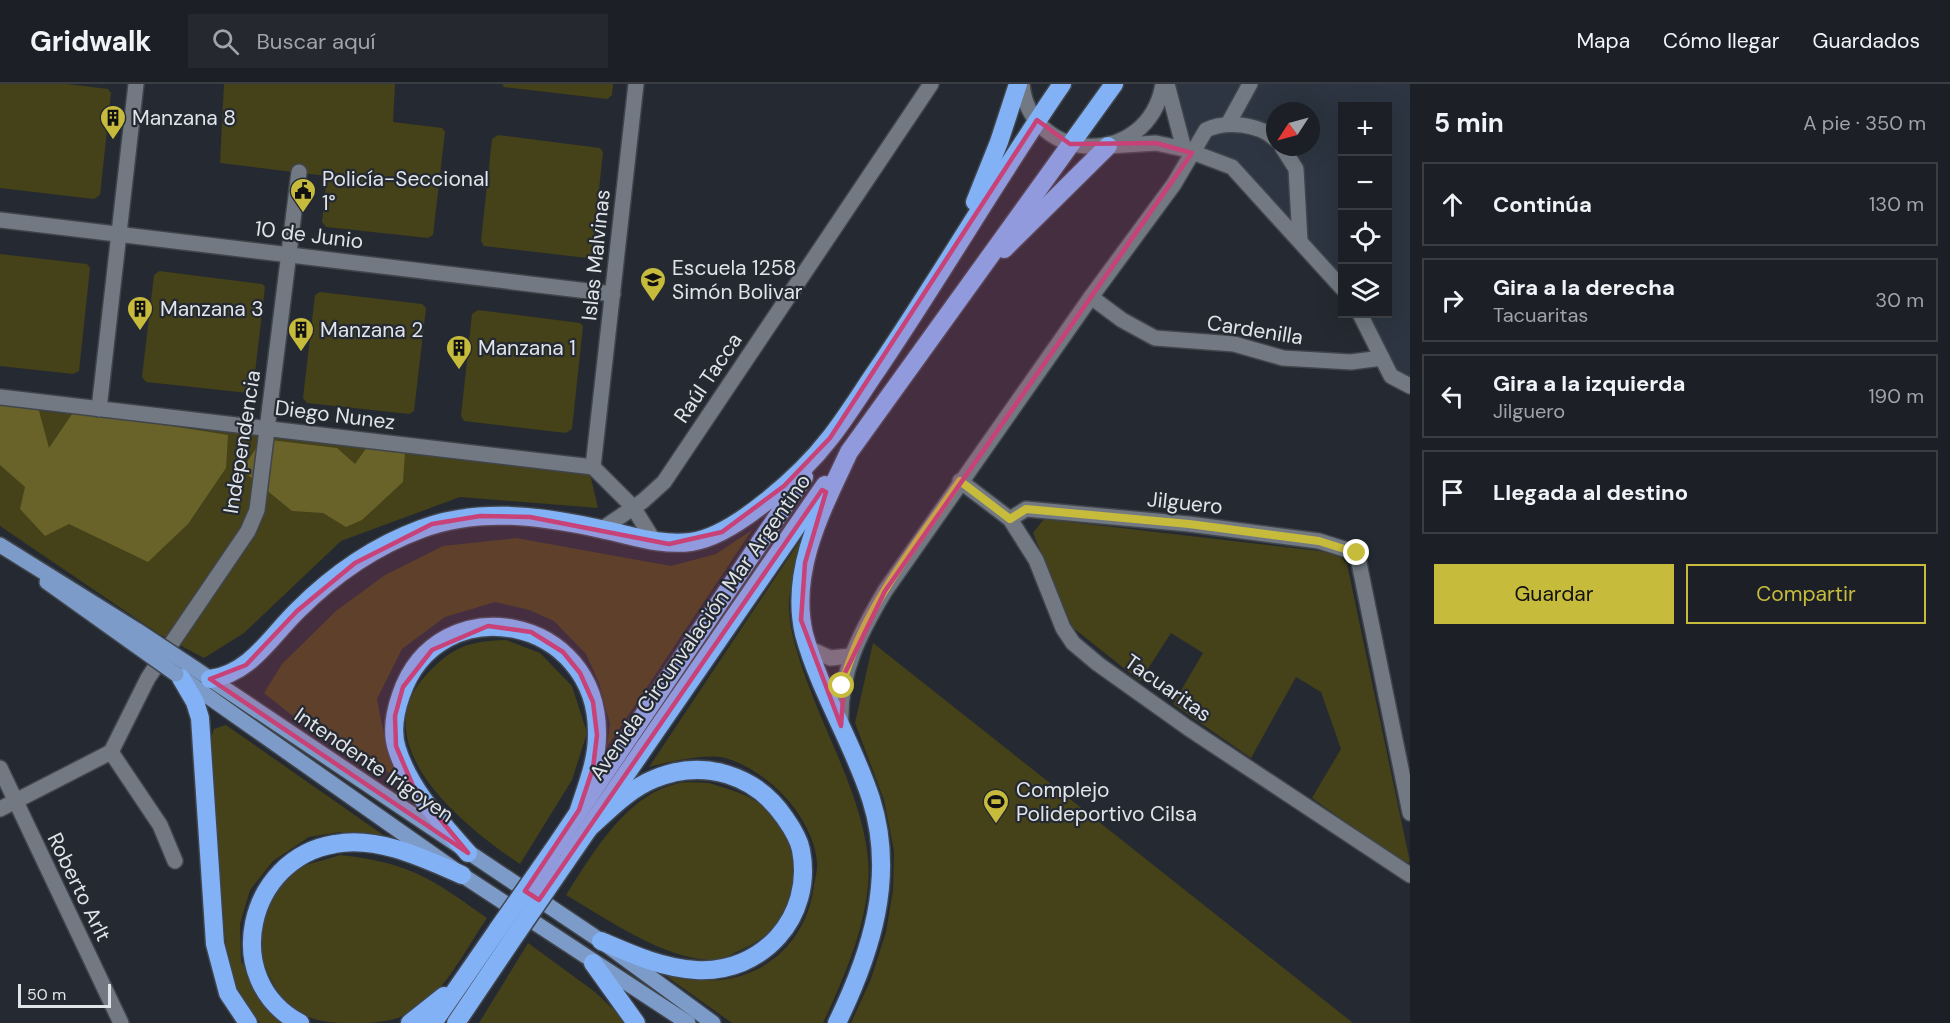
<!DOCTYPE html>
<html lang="es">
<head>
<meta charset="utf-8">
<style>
  :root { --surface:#1c2026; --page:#25282e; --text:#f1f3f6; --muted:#a0a3a7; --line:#3a3e43; --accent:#c7bb3c }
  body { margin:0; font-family:"DM Sans",sans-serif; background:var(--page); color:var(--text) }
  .controls { position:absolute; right:18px; top:18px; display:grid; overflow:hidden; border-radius:0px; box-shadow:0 6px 24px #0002 }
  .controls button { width:54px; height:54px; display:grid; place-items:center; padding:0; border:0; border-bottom:2px solid var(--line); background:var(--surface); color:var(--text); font:30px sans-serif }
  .compass { position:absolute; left:1266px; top:18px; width:54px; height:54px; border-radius:50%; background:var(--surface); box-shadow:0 6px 24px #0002; rotate:234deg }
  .scale { position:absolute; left:18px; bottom:15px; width:93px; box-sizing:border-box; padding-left:6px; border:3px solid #e0e4e9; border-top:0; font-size:16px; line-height:21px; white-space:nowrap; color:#e0e4e9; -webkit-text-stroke:4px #252a32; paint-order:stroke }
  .stop { position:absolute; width:18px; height:18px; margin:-14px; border:4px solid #c7bb3c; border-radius:50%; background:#fff }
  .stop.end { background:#c7bb3c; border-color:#fff; box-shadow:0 2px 6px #0008 }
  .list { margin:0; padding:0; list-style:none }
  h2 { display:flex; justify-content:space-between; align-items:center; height:78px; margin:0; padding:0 24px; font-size:26px }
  h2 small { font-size:20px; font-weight:400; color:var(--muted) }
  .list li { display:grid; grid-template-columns:39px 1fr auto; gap:18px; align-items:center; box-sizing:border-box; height:84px; margin:0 12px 12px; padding:0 12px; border:2px solid var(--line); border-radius:0px }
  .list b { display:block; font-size:22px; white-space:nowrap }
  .list p { margin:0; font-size:20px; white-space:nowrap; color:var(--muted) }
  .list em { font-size:20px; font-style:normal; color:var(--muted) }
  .actions { display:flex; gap:12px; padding:18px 24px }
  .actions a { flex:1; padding:14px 0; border:2px solid var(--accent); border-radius:0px; text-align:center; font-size:21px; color:var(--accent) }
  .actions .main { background:var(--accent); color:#111 }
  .icon { flex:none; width:33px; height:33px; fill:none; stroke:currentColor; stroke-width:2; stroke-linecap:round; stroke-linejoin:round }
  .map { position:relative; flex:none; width:1410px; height:939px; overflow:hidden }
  header { display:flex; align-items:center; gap:36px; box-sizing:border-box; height:84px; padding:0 30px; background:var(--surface); border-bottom:2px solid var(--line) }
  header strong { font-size:28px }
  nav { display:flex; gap:33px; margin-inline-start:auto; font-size:21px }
  .search { width:420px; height:54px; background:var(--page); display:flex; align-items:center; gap:15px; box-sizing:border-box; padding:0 21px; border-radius:0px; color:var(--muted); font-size:22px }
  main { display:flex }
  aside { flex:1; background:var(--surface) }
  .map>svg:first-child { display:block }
  .built { fill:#2c3541; fill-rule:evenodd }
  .green { fill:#454118 }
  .forest { fill:#69632a }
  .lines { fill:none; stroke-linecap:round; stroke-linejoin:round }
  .minor-casing { stroke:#40454c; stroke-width:18 }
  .major-casing { stroke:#40454c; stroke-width:18 }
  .highway-casing { stroke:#40454c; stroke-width:21 }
  .minor { stroke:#727982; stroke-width:15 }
  .major { stroke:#7c9bc8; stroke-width:15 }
  .highway { stroke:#82b1f6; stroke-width:18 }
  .major-bridge-casing { stroke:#40454c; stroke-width:18; stroke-linecap:butt }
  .highway-bridge-casing { stroke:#40454c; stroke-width:21; stroke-linecap:butt }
  .major-bridge { stroke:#7c9bc8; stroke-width:15 }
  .highway-bridge { stroke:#82b1f6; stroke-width:18 }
  .route { stroke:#c7bb3c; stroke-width:8 }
  .marked { fill:#c84177; fill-opacity:0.2; stroke:#c84177; stroke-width:4.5; stroke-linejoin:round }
  .labels { text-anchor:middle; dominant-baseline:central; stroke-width:4.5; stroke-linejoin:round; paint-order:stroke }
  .poi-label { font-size:21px; fill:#e0e4e9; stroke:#252a32; text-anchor:start }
  .street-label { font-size:21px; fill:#e0e4e9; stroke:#252a32 }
</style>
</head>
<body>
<header>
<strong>Gridwalk</strong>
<div class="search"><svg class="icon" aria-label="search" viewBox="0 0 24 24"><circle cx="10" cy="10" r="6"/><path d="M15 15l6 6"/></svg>Buscar aquí</div>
<nav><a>Mapa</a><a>Cómo llegar</a><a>Guardados</a></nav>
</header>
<main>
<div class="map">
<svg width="1410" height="939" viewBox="0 0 1410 939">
  <rect width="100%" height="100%" fill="#252a32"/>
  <path class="built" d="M1167,0H1410V302L1391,292L1360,230H1388V22H1342V204L1239,89L1192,69ZM1275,27H1311V63H1275Z"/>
  <g class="green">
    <path d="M0,0H67L108,5L111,9L100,111L94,115L0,104Z"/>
    <path d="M224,0H395L393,38L442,44L445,48L433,151L428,154L326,143L322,138L327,92L220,79Z"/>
    <path d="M502,0H613L612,11L607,15L504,3Z"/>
    <path d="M498,51L600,64L603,68L592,170L587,174L484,162L481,157L492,55Z"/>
    <path d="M0,170L87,180L90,184L79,287L73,290L0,282Z"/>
    <path d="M159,187L262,200L265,203L253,306L248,309L146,298L142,293L154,191Z"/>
    <path d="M320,208L422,220L426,224L414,327L409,330L307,319L303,314L315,211Z"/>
    <path d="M478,226L580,239L583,242L572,345L566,349L464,337L461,332L472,230Z"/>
    <path d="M0,322L590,390L598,424L460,413L341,457L244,549L204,574L159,550L0,442Z"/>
    <path d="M1044,435L1337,469L1347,480L1410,778L1403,779L1312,714L1341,665L1321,608L1296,593L1251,674L1173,620L1203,569L1171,549L1140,597L1072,543L1033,449Z"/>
    <path d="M809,443C803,465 790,496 789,518C787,548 806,595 817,623C838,675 874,744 868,801C864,848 843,896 823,939H732L662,889C680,891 702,898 720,896C773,890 808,851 814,801C815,794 818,785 817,778C813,733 768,686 725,674C705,669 669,678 649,683Z"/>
    <path d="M752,446L607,663L610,640L599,599L586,570L554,537L529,526L495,518L445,533L402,565L377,615L386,661L401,696L289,629L264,609L282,580L336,527L385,491L443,462L516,454L671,482L716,470Z"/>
    <path d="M506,556L540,569L572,602L587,649L572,696L520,780C467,745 361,661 426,591C452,563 468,557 506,556Z"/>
    <path d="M873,559L1353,939H851L871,895L886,848L893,806L894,767L884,716L855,639Z"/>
    <path d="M226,641L389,755L340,748L309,753L273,777L250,806L240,840L241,877L261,913L284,939H260L239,909L227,876L209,661L214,645Z"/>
    <path d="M709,699C734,707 760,713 776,735C798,765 797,803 781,835C774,848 754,860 741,866C735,868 727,874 720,875C673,882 606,834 566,811C592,771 625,712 676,700C686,697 699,699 709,699Z"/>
    <path d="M340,771C410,779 431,794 487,834C469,860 453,893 429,915C408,935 385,939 357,939C332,939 310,939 289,921C277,911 260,876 259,860C257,836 274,798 296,785C309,779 326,776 340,771Z"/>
    <path d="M528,859L595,908L628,939H479Z"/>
  </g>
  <g class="forest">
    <path d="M0,309L38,323L49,364L74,327L72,326L228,351L226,384L188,440L148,478L69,440L45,452L20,425L25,403L0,381Z"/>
    <path d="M262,355L337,364L355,380L367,363L405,368L403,398L362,436L346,443L323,429L292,427L242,386Z"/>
  </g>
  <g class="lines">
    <defs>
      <g id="minor">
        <path d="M1022,0C1030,80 1148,86 1163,0"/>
        <path d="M1167,0L1184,65"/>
        <path d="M1228,40L1250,0"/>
        <path d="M1108,62L1156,59L1184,65L1232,83L1342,204"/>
        <path d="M1282,63L1296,85L1300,157"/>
        <path d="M0,136L613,210"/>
        <path d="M1091,213L1122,236L1155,254L1234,260L1283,274L1351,278L1382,274L1391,292L1410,302"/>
        <path d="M1360,230L1382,274"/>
        <path d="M0,313L593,383"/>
        <path d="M99,325L136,0"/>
        <path d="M593,383L636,0"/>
        <path d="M593,383L633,423L654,457"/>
        <path d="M960,397L1010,435L1036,476L1063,544L1073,559L1098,580L1188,644L1410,791"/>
        <path d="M1010,435L1026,425L1189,440L1319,457L1357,469L1410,729"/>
        <path d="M602,445L643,417L664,398L931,0"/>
        <path d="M808,564L830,574L851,572"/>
        <path d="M841,639C839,589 860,549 885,507L1091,213L1174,100L1206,46C1226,36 1259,40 1275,55"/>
        <path d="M111,668L148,594L248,447L257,426L299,88"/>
        <path d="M0,684L121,939"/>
        <path d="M0,725L111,668L160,741L175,777"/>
      </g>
      <g id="major">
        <path d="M0,461L138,547"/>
        <path d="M47,498L131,558"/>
        <path d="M185,578L601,857L713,939"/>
        <path d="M182,594L462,791L688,939"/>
      </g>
      <g id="highway">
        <path d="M975,118L999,58L1018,0"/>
        <path d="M1004,165L1108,62"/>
        <path d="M181,594L195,618L200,634L215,860L228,909L248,939"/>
        <path d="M210,595C251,589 270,553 298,526C332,492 375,462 421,445C479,423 542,432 601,445C631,451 660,462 691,458C735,452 803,389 830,354C848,331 863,306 879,283C942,190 998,93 1062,0"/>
        <path d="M589,744C609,726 629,705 654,695C704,674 756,691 785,734C792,744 799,755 801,766C814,833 762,890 696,886C662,884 631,870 601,857"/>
        <path d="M553,766L804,393"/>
        <path d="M468,769C440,737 410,706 397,665C391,647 395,628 401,611C438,501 599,531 597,651C597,677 587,701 579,726"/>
        <path d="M565,779L825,401"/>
        <path d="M593,879L636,939"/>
        <path d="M300,939C219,896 247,774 335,760C378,752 423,774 462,791"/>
        <path d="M410,939L444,912"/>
        <path d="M433,939L498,845"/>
        <path d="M456,939L512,856"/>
        <path d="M837,939C871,869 896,793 871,715C853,659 820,608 804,550C789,486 823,424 849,368L1114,0"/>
      </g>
    </defs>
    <use href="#minor" class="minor-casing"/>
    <use href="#major" class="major-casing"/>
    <use href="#highway" class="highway-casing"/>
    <use href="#minor" class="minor"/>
    <use href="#major" class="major"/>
    <use href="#highway" class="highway"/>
    <defs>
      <g id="major-bridge">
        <path d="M138,547L185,578"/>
        <path d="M131,558L176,590"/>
      </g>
      <g id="highway-bridge">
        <path d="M498,845L553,766"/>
        <path d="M512,856L565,779"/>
      </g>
    </defs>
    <use href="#major-bridge" class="major-bridge-casing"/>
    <use href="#highway-bridge" class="highway-bridge-casing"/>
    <use href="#major-bridge" class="major-bridge"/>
    <use href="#highway-bridge" class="highway-bridge"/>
  </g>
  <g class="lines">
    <path class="route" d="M842,602C862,525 916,461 960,397L1010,435L1026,425L1189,440L1319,457L1357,469"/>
  </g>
  <path class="marked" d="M1037,36L1070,60L1156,59L1192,69L885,507L845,589L841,642L801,536L805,479L826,408L822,406L539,816L525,807L579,726L593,684L597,651L593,618L580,589L563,568L531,548L488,542L432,566L403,603L395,632L396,662L413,702L468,769L210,595L246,581L297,527L355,479L432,440L480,432L530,433L669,460L722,448L784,402L830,354Z"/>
  <defs>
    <symbol id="building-pin" viewBox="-11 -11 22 30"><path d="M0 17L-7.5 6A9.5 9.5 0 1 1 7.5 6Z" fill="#c7bb3c" stroke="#252a32"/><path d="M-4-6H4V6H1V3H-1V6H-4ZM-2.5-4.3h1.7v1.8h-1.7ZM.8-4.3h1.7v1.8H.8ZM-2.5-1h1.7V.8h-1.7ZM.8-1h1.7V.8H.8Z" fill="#111"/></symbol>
    <symbol id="civic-pin" viewBox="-11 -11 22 30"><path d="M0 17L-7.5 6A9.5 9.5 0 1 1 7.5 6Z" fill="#c7bb3c" stroke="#252a32"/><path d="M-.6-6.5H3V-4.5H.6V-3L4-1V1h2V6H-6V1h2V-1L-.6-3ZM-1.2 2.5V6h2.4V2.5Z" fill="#111"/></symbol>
    <symbol id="school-pin" viewBox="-11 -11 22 30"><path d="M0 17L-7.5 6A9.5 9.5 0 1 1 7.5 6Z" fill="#c7bb3c" stroke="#252a32"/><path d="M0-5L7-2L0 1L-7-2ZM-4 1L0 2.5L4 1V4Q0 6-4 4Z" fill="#111"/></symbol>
    <symbol id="stadium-pin" viewBox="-11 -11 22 30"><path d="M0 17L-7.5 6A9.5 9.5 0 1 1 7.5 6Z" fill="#c7bb3c" stroke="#252a32"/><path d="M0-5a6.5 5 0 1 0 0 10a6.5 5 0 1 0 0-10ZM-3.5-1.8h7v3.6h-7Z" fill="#111"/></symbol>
  </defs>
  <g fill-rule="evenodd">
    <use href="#building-pin" x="98" y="19" width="30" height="40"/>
    <use href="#civic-pin" x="288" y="92" width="30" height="40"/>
    <use href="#school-pin" x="638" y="181" width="30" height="40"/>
    <use href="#building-pin" x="125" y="210" width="30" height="40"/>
    <use href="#building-pin" x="286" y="231" width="30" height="40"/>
    <use href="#building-pin" x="444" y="249" width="30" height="40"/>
    <use href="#stadium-pin" x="981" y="703" width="30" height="40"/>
  </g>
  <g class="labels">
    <g class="poi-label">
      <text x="132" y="34">Manzana 8</text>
      <text x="322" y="95">Policía-Seccional<tspan x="322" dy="24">1°</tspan></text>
      <text x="672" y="184">Escuela 1258<tspan x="672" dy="24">Simón Bolivar</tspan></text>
      <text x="160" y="225">Manzana 3</text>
      <text x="320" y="246">Manzana 2</text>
      <text x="478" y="264">Manzana 1</text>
      <text x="1016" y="706">Complejo<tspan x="1016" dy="24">Polideportivo Cilsa</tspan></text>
    </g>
    <g class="street-label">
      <text transform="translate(309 151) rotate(7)">10 de Junio</text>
      <text transform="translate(596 171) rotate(-84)">Islas Malvinas</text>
      <text transform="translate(1255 246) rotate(9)">Cardenilla</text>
      <text transform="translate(708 294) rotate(-56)">Raúl Tacca</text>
      <text transform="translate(335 331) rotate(7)">Diego Nunez</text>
      <text transform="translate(242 358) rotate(-81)">Independencia</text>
      <text transform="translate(1185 419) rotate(6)">Jilguero</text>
      <text transform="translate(700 543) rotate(-55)">Avenida Circunvalación Mar Argentino</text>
      <text transform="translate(1168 604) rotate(35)">Tacuaritas</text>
      <text transform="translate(374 681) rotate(34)">Intendente Irigoyen</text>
      <text transform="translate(79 803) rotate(64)">Roberto Arlt</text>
    </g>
  </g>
</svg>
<div class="controls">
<button>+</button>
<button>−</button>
<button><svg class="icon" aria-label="locate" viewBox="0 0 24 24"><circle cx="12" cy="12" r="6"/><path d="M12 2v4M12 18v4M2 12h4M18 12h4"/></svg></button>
<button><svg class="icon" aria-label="layers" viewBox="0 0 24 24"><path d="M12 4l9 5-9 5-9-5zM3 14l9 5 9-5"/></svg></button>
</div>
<svg class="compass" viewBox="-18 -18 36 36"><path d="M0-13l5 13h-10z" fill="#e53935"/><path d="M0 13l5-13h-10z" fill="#a0a3a7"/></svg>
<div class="scale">50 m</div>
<div class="stop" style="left:842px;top:602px"></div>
<div class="stop end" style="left:1357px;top:469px"></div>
</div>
<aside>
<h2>5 min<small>A pie · 350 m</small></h2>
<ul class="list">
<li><svg class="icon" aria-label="ahead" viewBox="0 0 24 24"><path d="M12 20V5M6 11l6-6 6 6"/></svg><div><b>Continúa</b></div><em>130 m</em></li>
<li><svg class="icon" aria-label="right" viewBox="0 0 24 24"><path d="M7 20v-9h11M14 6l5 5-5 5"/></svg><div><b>Gira a la derecha</b><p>Tacuaritas</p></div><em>30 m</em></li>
<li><svg class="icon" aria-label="left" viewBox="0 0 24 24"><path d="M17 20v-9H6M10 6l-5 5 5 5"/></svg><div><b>Gira a la izquierda</b><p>Jilguero</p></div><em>190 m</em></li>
<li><svg class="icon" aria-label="arrive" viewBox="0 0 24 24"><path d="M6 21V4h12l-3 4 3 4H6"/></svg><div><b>Llegada al destino</b></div></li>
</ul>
<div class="actions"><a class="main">Guardar</a><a>Compartir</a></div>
</aside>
</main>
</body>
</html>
